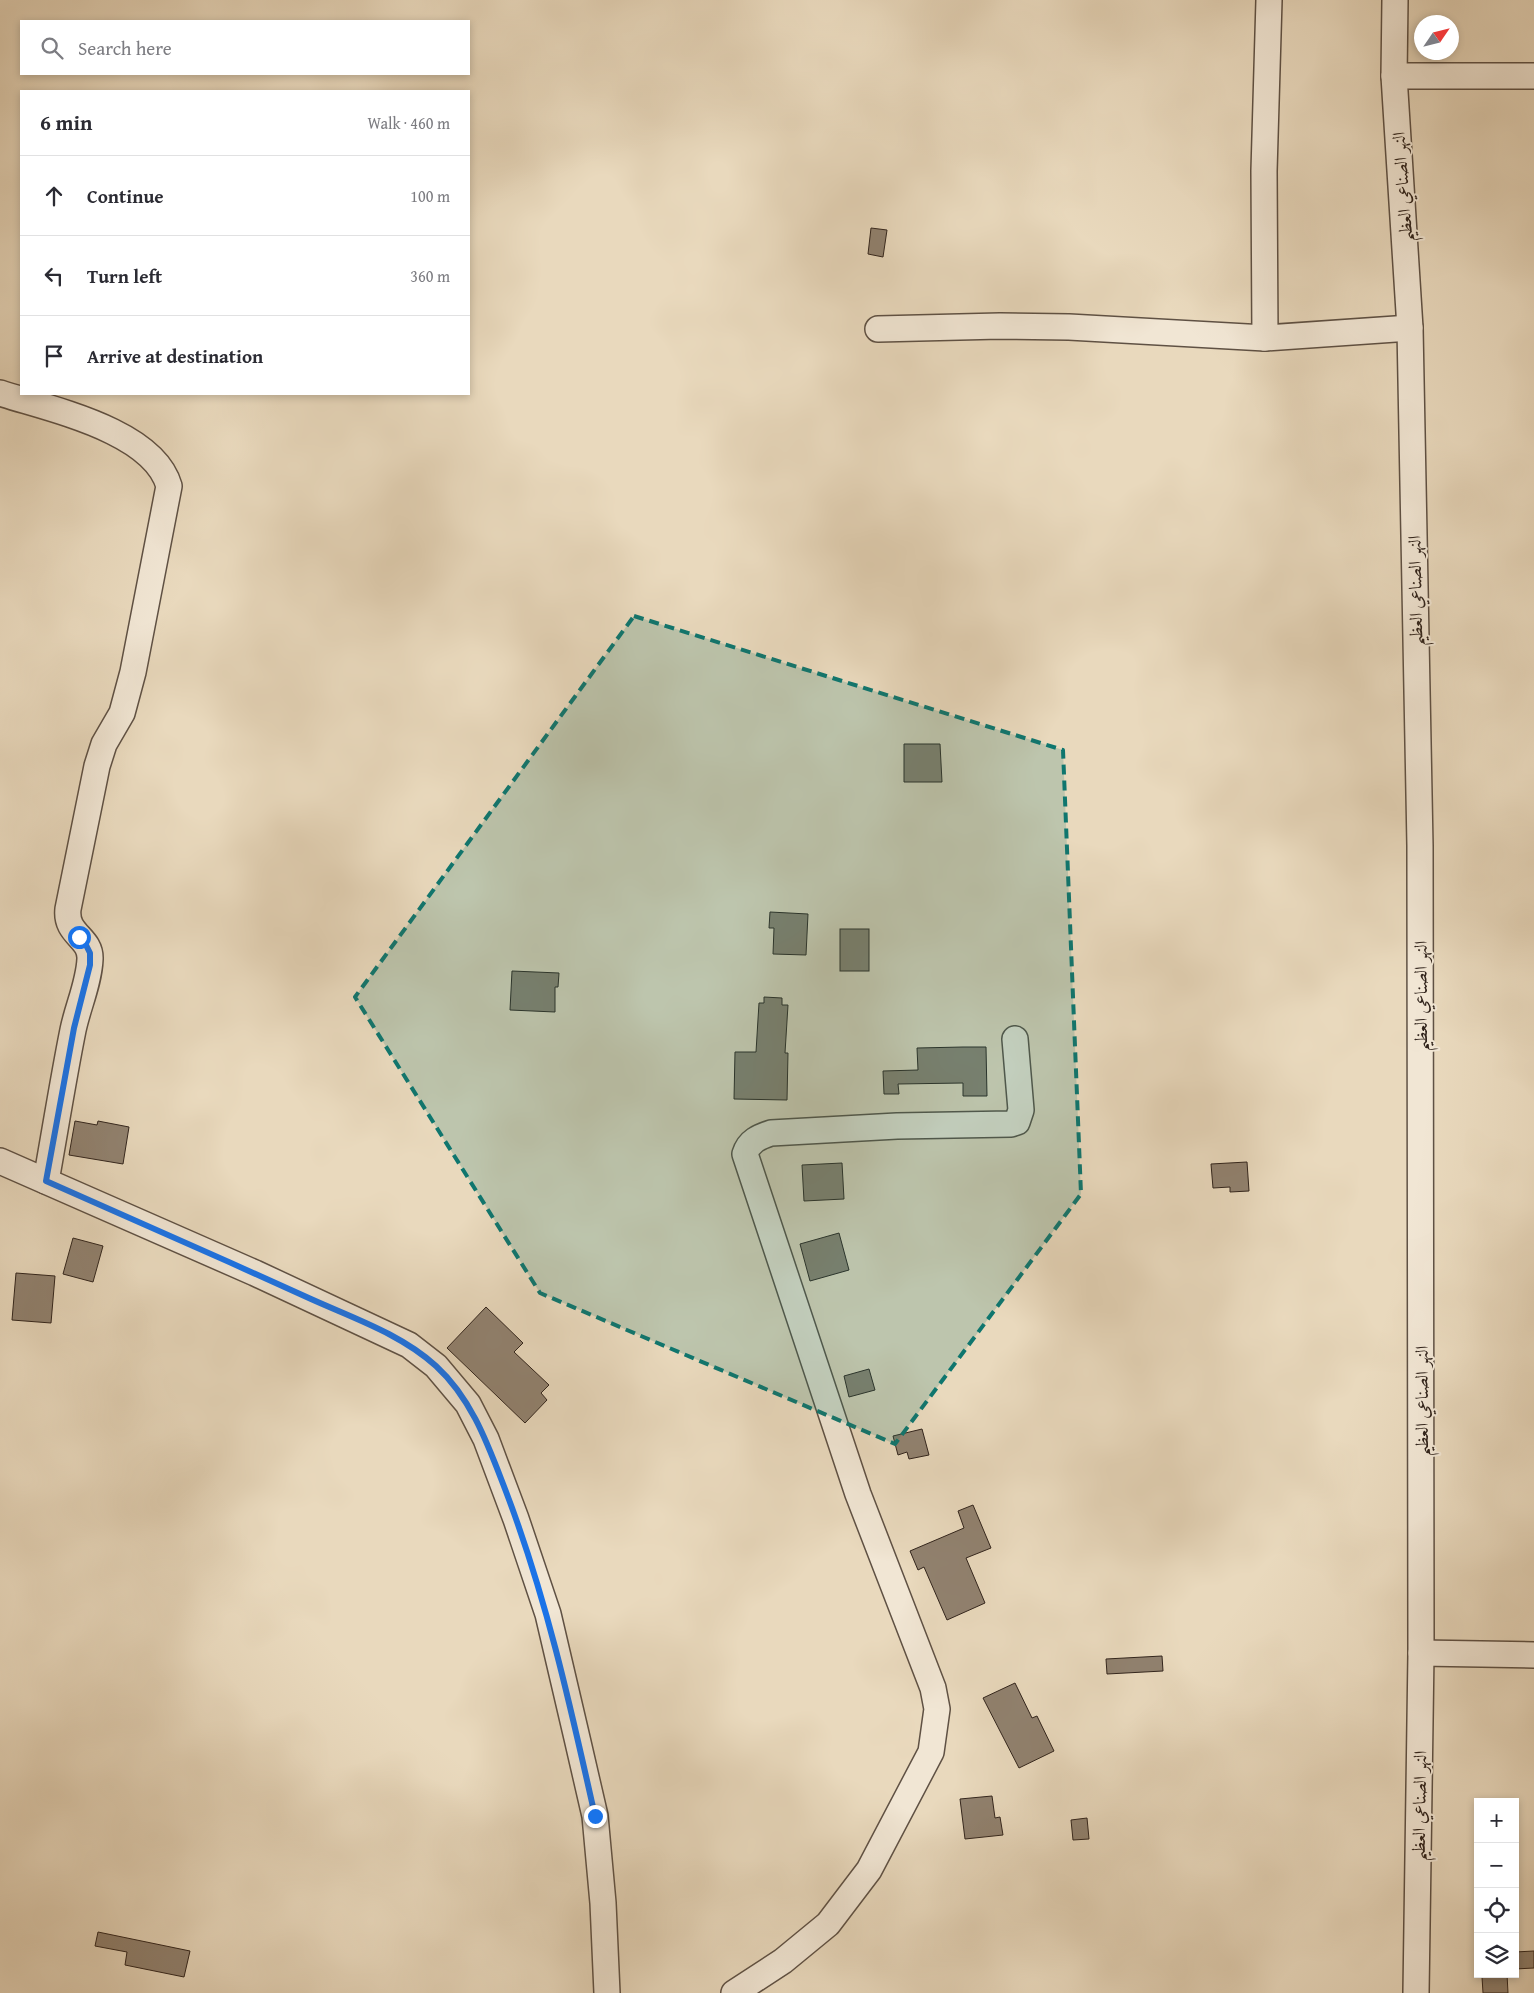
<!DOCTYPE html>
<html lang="en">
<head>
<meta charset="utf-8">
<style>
  :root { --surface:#fff; --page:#f2f2f3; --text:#2b2b33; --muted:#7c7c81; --line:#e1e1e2 }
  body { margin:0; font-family:"Gentium Book Plus",Amiri,serif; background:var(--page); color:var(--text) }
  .controls { position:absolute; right:15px; bottom:15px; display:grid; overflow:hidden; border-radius:0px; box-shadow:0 2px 8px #0003 }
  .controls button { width:45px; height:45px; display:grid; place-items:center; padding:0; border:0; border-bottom:1px solid var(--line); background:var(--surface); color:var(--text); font:25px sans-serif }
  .compass { position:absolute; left:1414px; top:15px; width:45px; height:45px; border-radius:50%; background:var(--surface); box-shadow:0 2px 8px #0003; rotate:55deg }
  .stop { position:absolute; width:15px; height:15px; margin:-11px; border:4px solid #1a73e8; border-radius:50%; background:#fff }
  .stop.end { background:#1a73e8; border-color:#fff; box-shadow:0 1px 5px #0008 }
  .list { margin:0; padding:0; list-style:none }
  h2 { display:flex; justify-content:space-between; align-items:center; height:65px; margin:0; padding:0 20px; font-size:21px }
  h2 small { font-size:16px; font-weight:400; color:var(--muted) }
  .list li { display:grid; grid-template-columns:32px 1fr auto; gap:15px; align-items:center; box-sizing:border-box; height:80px; padding:0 20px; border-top:1px solid var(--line) }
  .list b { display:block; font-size:19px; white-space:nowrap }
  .list em { font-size:16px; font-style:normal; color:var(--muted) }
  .icon { flex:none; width:28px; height:28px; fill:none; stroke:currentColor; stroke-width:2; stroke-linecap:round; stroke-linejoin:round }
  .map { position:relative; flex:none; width:1534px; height:1993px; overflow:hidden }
  .search { position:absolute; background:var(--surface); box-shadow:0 2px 8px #0003; left:20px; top:20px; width:450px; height:55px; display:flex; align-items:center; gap:12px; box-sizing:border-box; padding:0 18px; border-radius:0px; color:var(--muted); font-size:19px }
  .panel { position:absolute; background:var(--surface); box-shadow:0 2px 8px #0003; left:20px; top:90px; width:450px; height:305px; border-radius:0px }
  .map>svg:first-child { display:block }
  .building { fill:#918270; stroke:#31241c }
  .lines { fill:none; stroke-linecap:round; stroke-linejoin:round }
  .minor-casing { stroke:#5f5144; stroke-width:28 }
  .minor { stroke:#f1e6d4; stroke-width:25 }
  .route { stroke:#1a73e8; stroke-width:6 }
  .marked { fill:#0f766e; fill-opacity:0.2; stroke:#0f766e; stroke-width:4; stroke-dasharray:10 6; stroke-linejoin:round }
  .labels { text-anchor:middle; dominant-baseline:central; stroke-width:4; stroke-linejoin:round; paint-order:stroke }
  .street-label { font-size:18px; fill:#31241c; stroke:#f1e6d4 }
</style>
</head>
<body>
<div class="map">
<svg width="1534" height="1993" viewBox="0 0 1534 1993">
  <rect width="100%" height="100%" fill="#e9d9bd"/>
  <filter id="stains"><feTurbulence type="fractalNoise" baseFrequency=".004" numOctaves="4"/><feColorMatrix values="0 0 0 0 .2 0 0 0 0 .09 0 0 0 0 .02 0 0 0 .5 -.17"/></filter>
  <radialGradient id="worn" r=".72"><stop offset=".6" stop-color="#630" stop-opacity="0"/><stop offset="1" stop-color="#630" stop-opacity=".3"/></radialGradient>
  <g class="building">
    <path d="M871,228L887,230L883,257L868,254Z"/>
    <path d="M904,744H940L942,782H904Z"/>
    <path d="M770,912L808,914L806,955L773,954L774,928H769Z"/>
    <rect x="840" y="929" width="29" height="42"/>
    <path d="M512,971L559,973L558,987H555V1012L510,1010Z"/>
    <path d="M764,997L782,998V1005H788L785,1053H788L787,1100L734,1099L735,1052H756L759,1003H764Z"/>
    <path d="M963,1047H986L987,1096H963V1083L898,1084L899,1094H884L883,1071L918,1070L917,1048Z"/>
    <path d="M75,1121L97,1125L98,1121L129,1127L123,1164L69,1155Z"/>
    <path d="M1247,1162L1249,1191L1230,1192V1187L1213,1188L1211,1164Z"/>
    <path d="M842,1163L844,1199L804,1201L802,1165Z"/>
    <path d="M839,1233L849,1270L810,1281L800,1244Z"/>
    <path d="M73,1238L103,1246L93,1282L63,1274Z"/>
    <path d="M16,1273L55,1276L51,1323L12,1320Z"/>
    <path d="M486,1307L523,1343L514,1352L549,1385L541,1393L547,1400L525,1423L447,1348Z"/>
    <path d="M869,1369L875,1390L849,1397L844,1376Z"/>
    <path d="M922,1429L929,1455L909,1459L907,1452L898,1455L893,1436Z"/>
    <path d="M973,1505L991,1548L966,1558L985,1603L947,1620L924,1567L918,1570L910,1551L964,1528L958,1511Z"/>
    <path d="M1162,1656L1163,1671L1107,1674L1106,1659Z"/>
    <path d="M1015,1683L1032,1718L1037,1716L1054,1751L1019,1768L983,1698Z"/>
    <path d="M992,1796L995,1818L1000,1817L1003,1835L965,1839L960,1799Z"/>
    <path d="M1087,1818L1089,1839L1073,1840L1071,1820Z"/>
    <path d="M98,1932L190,1951L184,1977L125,1965L127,1952L95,1946Z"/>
    <path d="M1534,1951V1968L1515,1969V1952Z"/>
    <path d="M1507,1974L1508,1993H1483L1482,1977Z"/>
  </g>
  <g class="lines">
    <defs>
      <g id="minor">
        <path d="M1395,0L1394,76L1410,328L1420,846L1421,1653L1416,1993"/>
        <path d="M1394,76H1534"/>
        <path d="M878,329L1000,326L1069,327L1265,338L1410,328"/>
        <path d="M1265,338L1264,171L1269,0"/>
        <path d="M0,393C49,409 153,430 169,486L133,672L122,713L104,744L97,766L68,909C65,935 91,937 90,959C89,983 78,1006 73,1030C63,1080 55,1131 46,1181"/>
        <path d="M0,1161L255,1273L409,1345L436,1366L468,1404L486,1439L516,1519L548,1614L577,1738L595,1816L603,1903L607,1993"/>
        <path d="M1421,1653L1534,1655"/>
        <path d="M734,1993L783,1961L828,1924L869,1870L931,1752L937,1709L933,1688L858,1494L745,1154C749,1141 759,1137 771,1133L897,1126L1011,1124L1017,1122L1021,1110L1015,1039"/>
      </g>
    </defs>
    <use href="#minor" class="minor-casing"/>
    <use href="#minor" class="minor"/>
  </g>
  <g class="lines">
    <path class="route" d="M79,937L85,943L90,953V965L74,1028L46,1181C135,1220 223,1259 311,1299C353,1318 401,1334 436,1366C472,1399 488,1445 505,1489C546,1596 570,1704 595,1816"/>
  </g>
  <path class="marked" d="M634,616L1063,750L1081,1194L895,1444L540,1293L355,997Z"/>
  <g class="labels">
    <g class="street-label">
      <text transform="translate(1402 187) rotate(-94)">النهر الصناعي العظيم</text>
      <text transform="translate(1415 591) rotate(-91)">النهر الصناعي العظيم</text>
      <text transform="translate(1420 996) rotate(-90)">النهر الصناعي العظيم</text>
      <text transform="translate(1421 1401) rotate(-90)">النهر الصناعي العظيم</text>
      <text transform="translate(1419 1806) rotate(-89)">النهر الصناعي العظيم</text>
    </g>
  </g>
  <rect width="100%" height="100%" filter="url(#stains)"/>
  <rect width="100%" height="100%" fill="url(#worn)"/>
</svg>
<div class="controls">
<button>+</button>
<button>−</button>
<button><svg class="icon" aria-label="locate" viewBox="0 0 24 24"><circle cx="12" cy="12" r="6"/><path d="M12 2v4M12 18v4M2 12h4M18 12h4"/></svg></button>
<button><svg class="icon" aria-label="layers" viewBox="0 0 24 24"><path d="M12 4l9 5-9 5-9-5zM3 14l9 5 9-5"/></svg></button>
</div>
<svg class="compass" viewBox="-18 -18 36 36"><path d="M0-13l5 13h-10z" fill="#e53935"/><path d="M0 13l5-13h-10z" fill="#7c7c81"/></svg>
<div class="stop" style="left:79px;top:937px"></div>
<div class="stop end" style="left:595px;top:1816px"></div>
<div class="search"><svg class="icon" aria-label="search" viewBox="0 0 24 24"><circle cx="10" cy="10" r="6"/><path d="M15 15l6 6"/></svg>Search here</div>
<section class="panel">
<h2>6 min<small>Walk · 460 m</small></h2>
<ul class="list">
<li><svg class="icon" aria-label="ahead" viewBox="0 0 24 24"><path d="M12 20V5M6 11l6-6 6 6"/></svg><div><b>Continue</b></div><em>100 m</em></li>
<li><svg class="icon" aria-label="left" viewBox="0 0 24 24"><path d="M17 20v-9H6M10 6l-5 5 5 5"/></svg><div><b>Turn left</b></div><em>360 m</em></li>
<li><svg class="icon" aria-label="arrive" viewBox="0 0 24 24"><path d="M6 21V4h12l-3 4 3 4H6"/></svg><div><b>Arrive at destination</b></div></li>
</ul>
</section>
</div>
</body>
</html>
